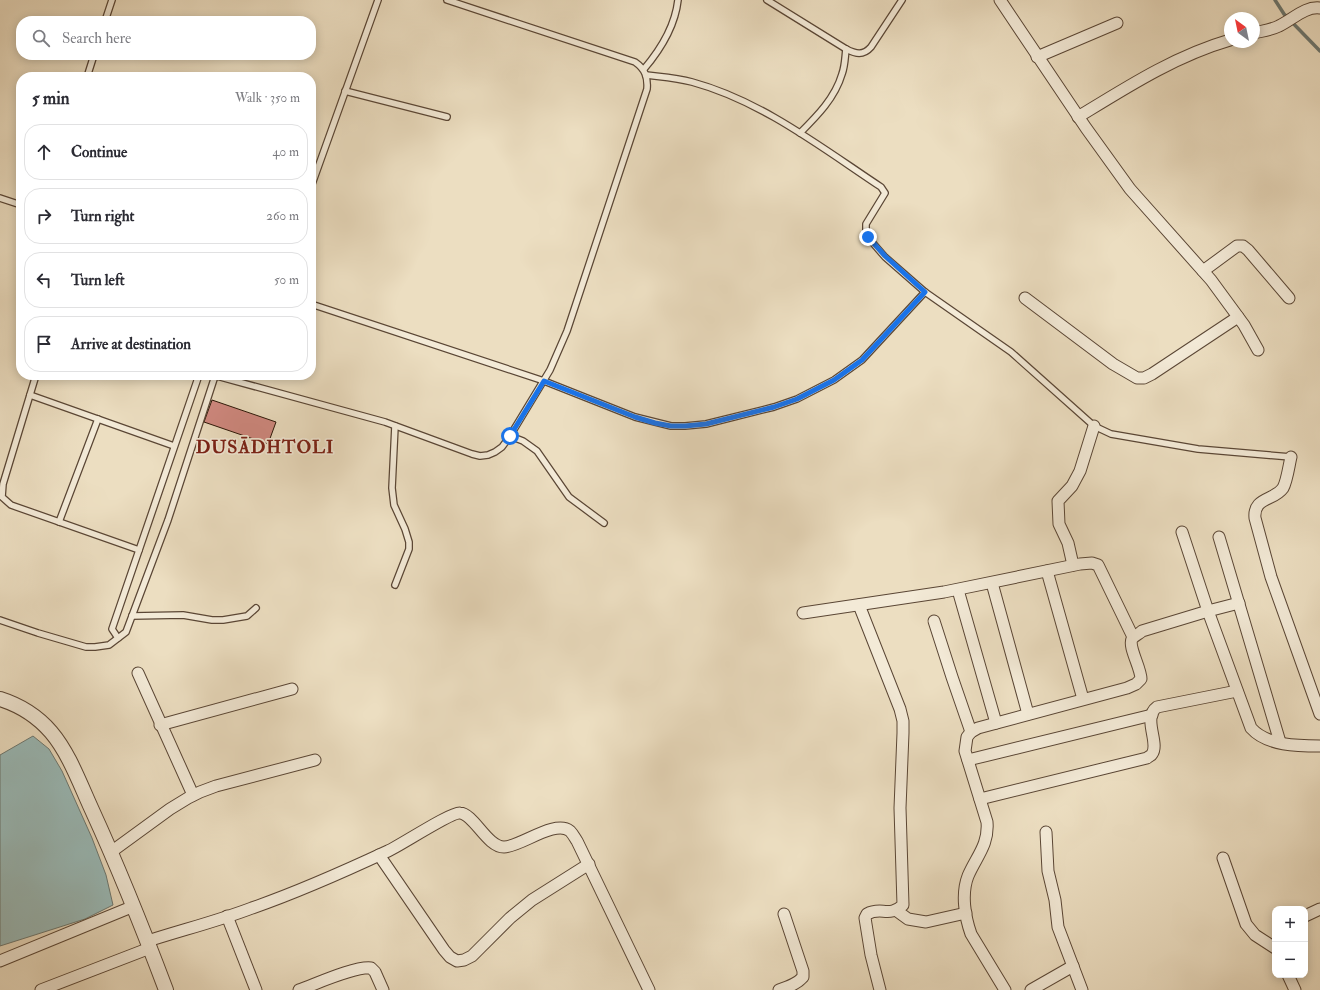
<!DOCTYPE html>
<html lang="en">
<head>
<meta charset="utf-8">
<style>
  :root { --surface:#fff; --page:#f2f2f3; --text:#2b2b33; --muted:#7c7c81; --line:#e1e1e2 }
  body { margin:0; font-family:"IM FELL Double Pica",serif; background:var(--page); color:var(--text) }
  .controls { position:absolute; right:12px; bottom:12px; display:grid; overflow:hidden; border-radius:8px; box-shadow:0 2px 10px #0003 }
  .controls button { width:36px; height:36px; display:grid; place-items:center; padding:0; border:0; border-bottom:1px solid var(--line); background:var(--surface); color:var(--text); font:20px sans-serif }
  .compass { position:absolute; left:1224px; top:12px; width:36px; height:36px; border-radius:50%; background:var(--surface); box-shadow:0 2px 10px #0003; rotate:327deg }
  .stop { position:absolute; width:12px; height:12px; margin:-9px; border:3px solid #1a73e8; border-radius:50%; background:#fff }
  .stop.end { background:#1a73e8; border-color:#fff; box-shadow:0 1px 4px #0008 }
  .list { margin:0; padding:0; list-style:none }
  h2 { display:flex; justify-content:space-between; align-items:center; height:52px; margin:0; padding:0 16px; font-size:17px }
  h2 small { font-size:13px; font-weight:400; color:var(--muted) }
  .list li { display:grid; grid-template-columns:26px 1fr auto; gap:12px; align-items:center; box-sizing:border-box; height:56px; margin:0 8px 8px; padding:0 8px; border:1px solid var(--line); border-radius:16px }
  .list b { display:block; font-size:15px; white-space:nowrap }
  .list em { font-size:13px; font-style:normal; color:var(--muted) }
  .icon { flex:none; width:22px; height:22px; fill:none; stroke:currentColor; stroke-width:2; stroke-linecap:round; stroke-linejoin:round }
  .map { position:relative; flex:none; width:1320px; height:990px; overflow:hidden }
  .search { position:absolute; background:var(--surface); box-shadow:0 2px 10px #0003; left:16px; top:16px; width:300px; height:44px; display:flex; align-items:center; gap:10px; box-sizing:border-box; padding:0 14px; border-radius:16px; color:var(--muted); font-size:15px }
  .panel { position:absolute; background:var(--surface); box-shadow:0 2px 10px #0003; left:16px; top:72px; width:300px; height:308px; border-radius:16px }
  .map>svg:first-child { display:block }
  .water { fill:#9abbb9; stroke:#6d7871 }
  .lines { fill:none; stroke-linecap:round; stroke-linejoin:round }
  .stream { stroke:#6d7871; stroke-width:3.5 }
  .building { fill:#d18981; stroke:#291406 }
  .service-casing { stroke:#5a4635; stroke-width:8 }
  .minor-casing { stroke:#5a4635; stroke-width:13 }
  .tertiary-casing { stroke:#5a4635; stroke-width:16 }
  .service { stroke:#f3ead7; stroke-width:5.5 }
  .minor { stroke:#f3ead7; stroke-width:11 }
  .tertiary { stroke:#f3ead7; stroke-width:14 }
  .route { stroke:#1a73e8; stroke-width:5 }
  .labels { text-anchor:middle; dominant-baseline:central; stroke-width:3.5; stroke-linejoin:round; paint-order:stroke }
  .district-label { font-size:18px; font-weight:bold; letter-spacing:1px; fill:#7a1f14; stroke:#f3ead7 }
</style>
</head>
<body>
<div class="map">
<svg width="1320" height="990" viewBox="0 0 1320 990">
  <rect width="100%" height="100%" fill="#ecdec1"/>
  <filter id="stains"><feTurbulence type="fractalNoise" baseFrequency=".005" numOctaves="4"/><feColorMatrix values="0 0 0 0 .2 0 0 0 0 .09 0 0 0 0 .02 0 0 0 .5 -.17"/></filter>
  <radialGradient id="worn" r=".72"><stop offset=".6" stop-color="#630" stop-opacity="0"/><stop offset="1" stop-color="#630" stop-opacity=".3"/></radialGradient>
  <path class="water" d="M33,736L49,749L62,771L92,838L106,875L113,905L85,919L0,946V755Z"/>
  <g class="lines">
    <path class="stream" d="M1275,0L1284,14L1320,51"/>
  </g>
  <path class="building" d="M212,400L276,422L268,444L204,422Z"/>
  <g class="lines">
    <defs>
      <g id="service">
        <path d="M767,0L846,49C856,54 863,56 871,47L902,0"/>
        <path d="M105,21L112,0"/>
        <path d="M644,69C661,49 675,27 678,0"/>
        <path d="M646,75C662,77 677,78 692,82C762,101 822,148 881,187L885,193L866,224V233L872,242L885,257L925,292L1011,352L1094,426L1111,434L1198,449L1291,457"/>
        <path d="M87,77L94,55"/>
        <path d="M345,91L447,117"/>
        <path d="M800,133C817,116 835,98 842,74C845,66 845,57 846,49"/>
        <path d="M311,187L378,0"/>
        <path d="M0,198L21,205"/>
        <path d="M311,304L544,381L635,417L671,426H685L706,424L774,407L797,399L834,380L862,360L925,292"/>
        <path d="M36,375L3,484L2,497L11,505L139,550"/>
        <path d="M213,375L385,422L472,454L480,456L488,455L495,452L502,447L510,436L550,370L567,331L647,89C648,77 645,69 635,62L447,0"/>
        <path d="M30,395L174,446"/>
        <path d="M395,426L392,488L394,505L405,529L409,542V549L395,585"/>
        <path d="M510,436L523,441L537,451L569,497L604,523"/>
        <path d="M59,522L98,419"/>
        <path d="M132,616L183,615L212,620H223L247,616L256,608"/>
        <path d="M0,620L38,633L86,647H95L109,645L126,632L168,520L215,376"/>
        <path d="M118,638L112,629L199,375"/>
      </g>
      <g id="minor">
        <path d="M1000,0L1086,128L1130,189L1211,280L1244,325L1258,350"/>
        <path d="M1254,33C1262,31 1271,30 1279,26C1292,20 1305,6 1320,8"/>
        <path d="M1037,57L1117,23"/>
        <path d="M1078,117C1127,87 1175,56 1230,40"/>
        <path d="M1203,271L1237,246H1243L1248,250L1289,298"/>
        <path d="M1025,298L1113,364L1137,378H1144L1152,374L1238,317"/>
        <path d="M1291,457C1289,465 1287,481 1283,488C1274,501 1253,497 1255,518L1271,577L1320,714"/>
        <path d="M1182,532L1208,611L1251,728C1267,746 1298,746 1320,746"/>
        <path d="M1219,537L1280,742"/>
        <path d="M1073,565L1068,543L1059,524L1058,501L1072,486L1080,471L1094,426"/>
        <path d="M1047,571L1083,699"/>
        <path d="M992,583L1028,714"/>
        <path d="M958,590L996,723"/>
        <path d="M859,605L900,709L903,721V733L900,808L903,905C889,918 881,906 867,914L865,918L871,955L880,990"/>
        <path d="M803,613L944,592L1080,564L1092,563L1098,565L1133,637"/>
        <path d="M934,621L952,677L971,732"/>
        <path d="M138,673L193,795"/>
        <path d="M160,725L292,689"/>
        <path d="M968,760L1152,715"/>
        <path d="M980,799L1147,758C1149,756 1151,756 1152,754C1160,743 1142,718 1157,707L1237,691"/>
        <path d="M1046,832L1048,871L1055,900L1058,927L1082,990"/>
        <path d="M111,852L170,809L188,798L200,792L216,786L315,760"/>
        <path d="M379,855L444,950L450,957L457,961L464,960L472,956L510,918L532,900L589,864"/>
        <path d="M1223,858L1246,924L1255,935L1275,948"/>
        <path d="M897,911L908,919L926,922L966,913"/>
        <path d="M227,916L256,990"/>
        <path d="M1305,916L1320,909"/>
        <path d="M148,941C182,930 218,921 252,908C298,892 343,872 388,851C401,845 451,812 460,813C474,814 487,847 504,847C520,847 555,819 570,831C573,834 575,838 577,841L649,990"/>
        <path d="M0,961L134,906"/>
        <path d="M1288,975L1295,990"/>
        <path d="M41,990L150,948"/>
        <path d="M299,990C316,984 355,966 371,968L375,972L383,990"/>
        <path d="M779,990C788,987 797,984 803,977V971L784,914"/>
        <path d="M1005,990L971,934C965,917 961,894 968,876C976,857 989,845 987,822L965,751L967,737L971,732L978,728L1127,688L1136,684L1141,679C1141,668 1128,647 1132,639C1134,636 1139,634 1142,631L1208,611L1239,603"/>
        <path d="M1031,990L1073,966"/>
      </g>
      <path id="tertiary" d="M0,699C19,705 38,717 51,732C69,753 80,784 92,810C119,869 143,929 166,990"/>
    </defs>
    <use href="#service" class="service-casing"/>
    <use href="#minor" class="minor-casing"/>
    <use href="#tertiary" class="tertiary-casing"/>
    <use href="#service" class="service"/>
    <use href="#minor" class="minor"/>
    <use href="#tertiary" class="tertiary"/>
  </g>
  <g class="lines">
    <path class="route" d="M510,436L544,381L635,417L655,423L671,426H685L706,424L774,407L797,399L834,380L862,360L925,292L885,256L868,237"/>
  </g>
  <g class="labels">
    <g class="district-label">
      <text x="265" y="447">DUSĀDHTOLI</text>
    </g>
  </g>
  <rect width="100%" height="100%" filter="url(#stains)"/>
  <rect width="100%" height="100%" fill="url(#worn)"/>
</svg>
<div class="controls">
<button>+</button>
<button>−</button>
</div>
<svg class="compass" viewBox="-18 -18 36 36"><path d="M0-13l5 13h-10z" fill="#e53935"/><path d="M0 13l5-13h-10z" fill="#7c7c81"/></svg>
<div class="stop" style="left:510px;top:436px"></div>
<div class="stop end" style="left:868px;top:237px"></div>
<div class="search"><svg class="icon" aria-label="search" viewBox="0 0 24 24"><circle cx="10" cy="10" r="6"/><path d="M15 15l6 6"/></svg>Search here</div>
<section class="panel">
<h2>5 min<small>Walk · 350 m</small></h2>
<ul class="list">
<li><svg class="icon" aria-label="ahead" viewBox="0 0 24 24"><path d="M12 20V5M6 11l6-6 6 6"/></svg><div><b>Continue</b></div><em>40 m</em></li>
<li><svg class="icon" aria-label="right" viewBox="0 0 24 24"><path d="M7 20v-9h11M14 6l5 5-5 5"/></svg><div><b>Turn right</b></div><em>260 m</em></li>
<li><svg class="icon" aria-label="left" viewBox="0 0 24 24"><path d="M17 20v-9H6M10 6l-5 5 5 5"/></svg><div><b>Turn left</b></div><em>50 m</em></li>
<li><svg class="icon" aria-label="arrive" viewBox="0 0 24 24"><path d="M6 21V4h12l-3 4 3 4H6"/></svg><div><b>Arrive at destination</b></div></li>
</ul>
</section>
</div>
</body>
</html>
